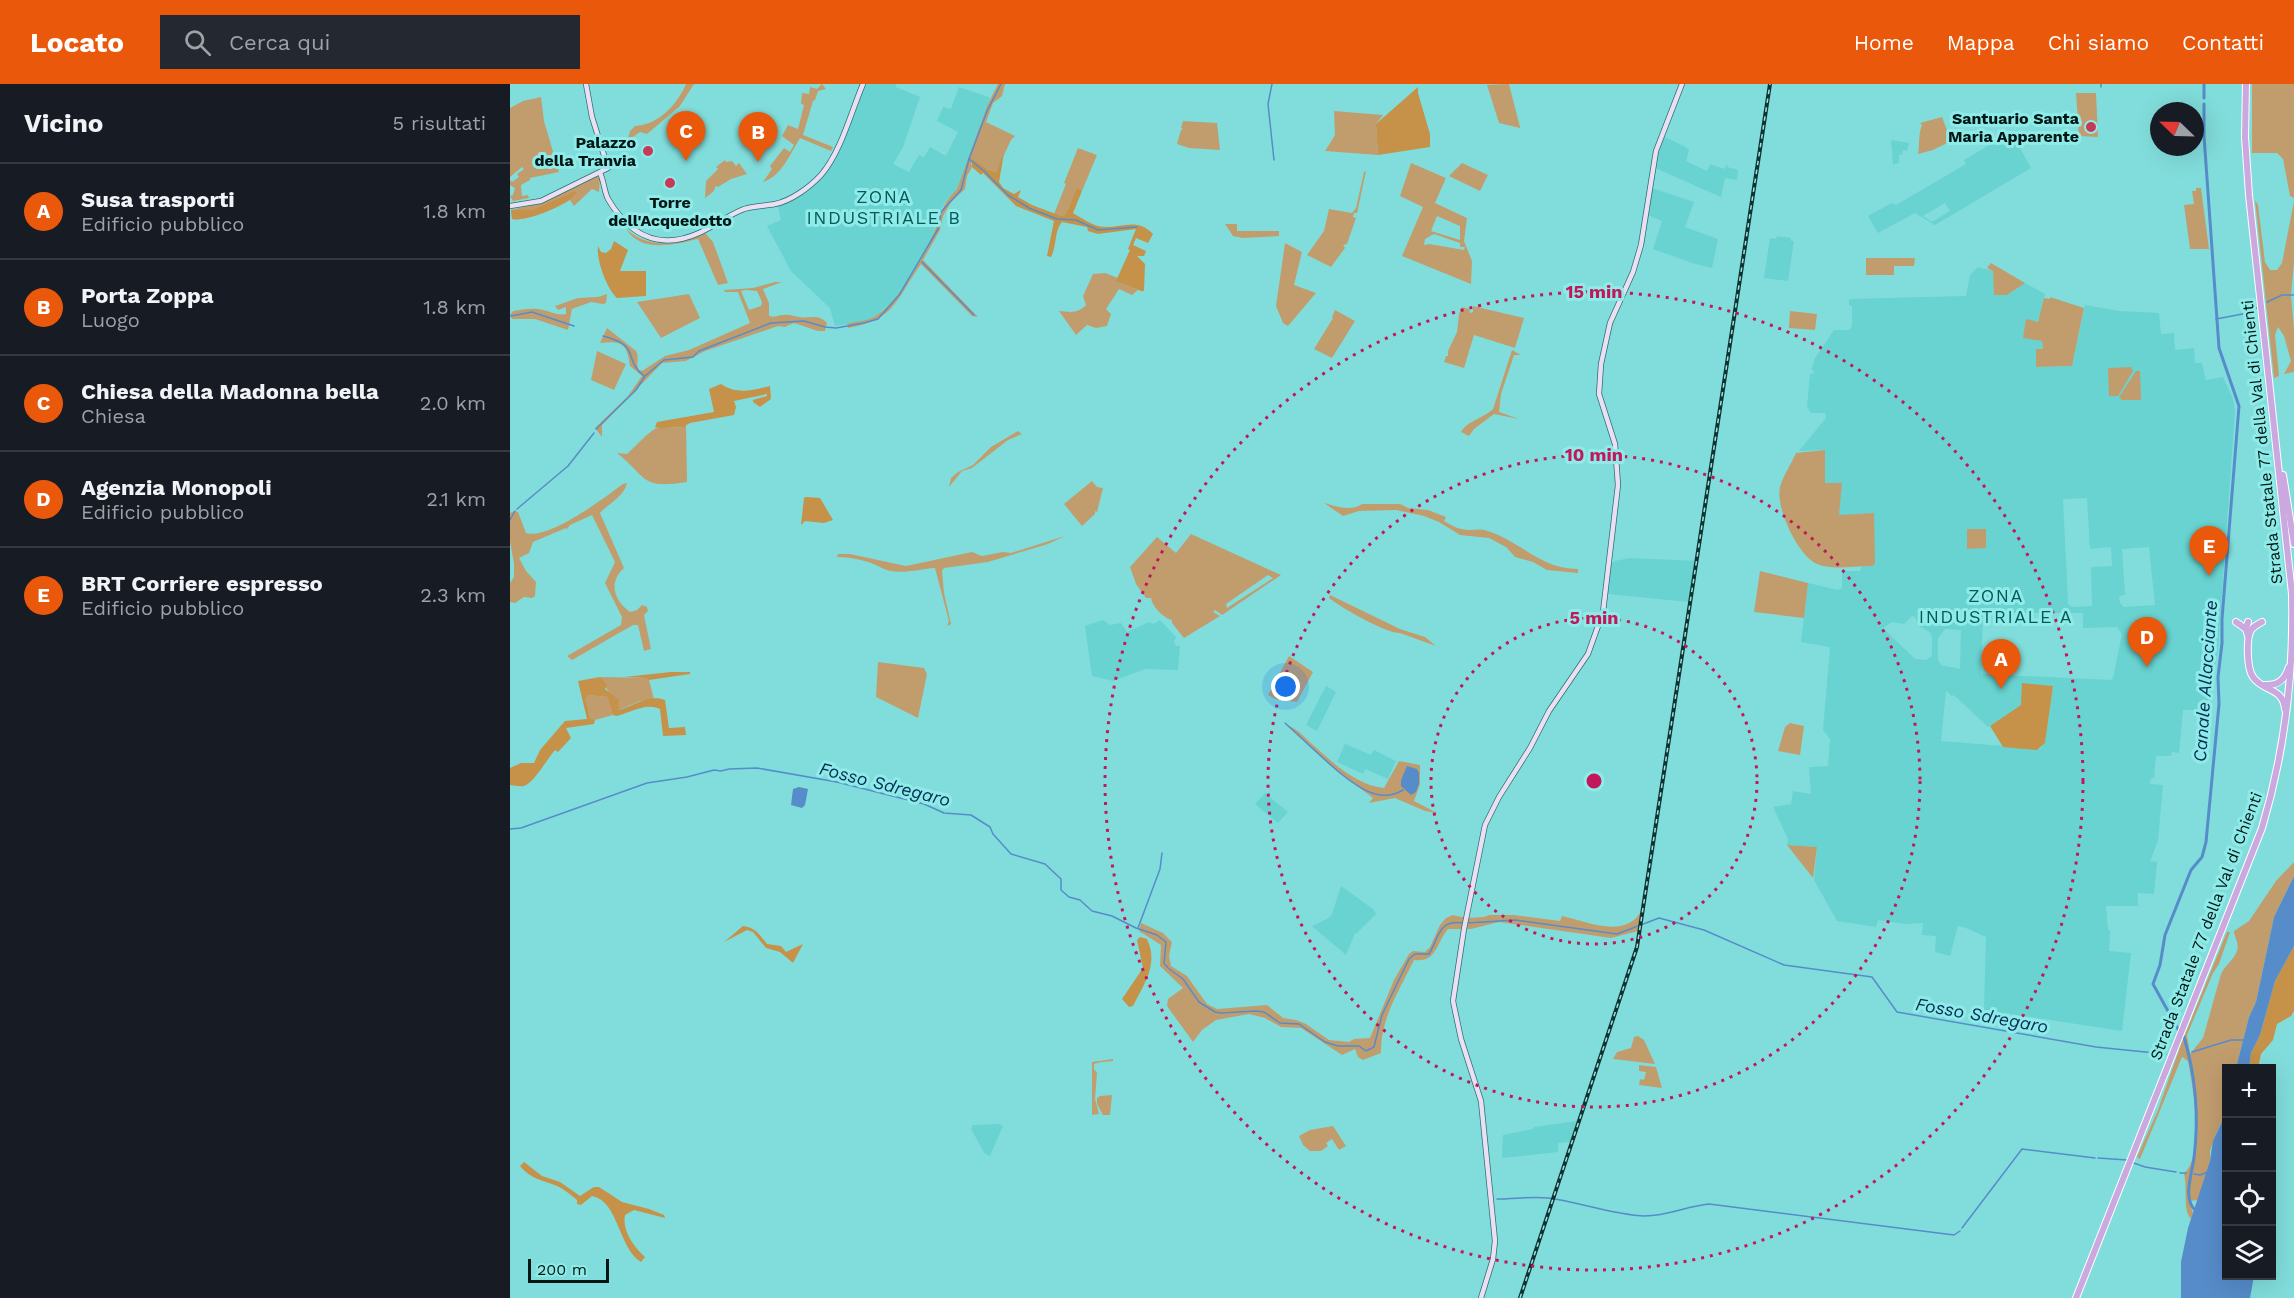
<!DOCTYPE html>
<html lang="it">
<head>
<meta charset="utf-8">
<style>
  :root { --surface:#171b24; --page:#242831; --text:#f1f3f6; --muted:#9ea1a6; --line:#363941; --accent:#ea580c }
  body { margin:0; font-family:"Work Sans",sans-serif; background:var(--page); color:var(--text) }
  .controls { position:absolute; right:18px; bottom:18px; display:grid; overflow:hidden; border-radius:0px; box-shadow:0 6px 24px #0002 }
  .controls button { width:54px; height:54px; display:grid; place-items:center; padding:0; border:0; border-bottom:2px solid var(--line); background:var(--surface); color:var(--text); font:30px sans-serif }
  .compass { position:absolute; left:1640px; top:18px; width:54px; height:54px; border-radius:50%; background:var(--surface); box-shadow:0 6px 24px #0002; rotate:293deg }
  .scale { position:absolute; left:18px; bottom:15px; width:81px; box-sizing:border-box; padding-left:6px; border:3px solid #001716; border-top:0; font-size:16px; line-height:21px; white-space:nowrap; color:#001716; -webkit-text-stroke:4px #8eebe8; paint-order:stroke }
  .you { position:absolute; left:776px; top:603px; width:21px; height:21px; margin:-15px; border:4px solid #fff; border-radius:50%; background:#1a73e8; box-shadow:0 0 0 9px #1a73e833 }
  .badge { display:grid; place-items:center; width:39px; height:39px; border-radius:50%; background:var(--accent); color:#fff; font-size:20px; font-weight:700 }
  .pin { position:absolute; translate:-50% -50px; filter:drop-shadow(0 2px 3px #0008) }
  .pin::after { content:''; position:absolute; top:32px; width:21px; height:18px; background:inherit; clip-path:polygon(0 0,100% 0,50% 100%) }
  .list { margin:0; padding:0; list-style:none }
  h2 { display:flex; justify-content:space-between; align-items:center; height:78px; margin:0; padding:0 24px; font-size:26px }
  h2 small { font-size:20px; font-weight:400; color:var(--muted) }
  .list li { display:grid; grid-template-columns:39px 1fr auto; gap:18px; align-items:center; box-sizing:border-box; height:96px; padding:0 24px; border-top:2px solid var(--line) }
  .list b { display:block; font-size:22px; white-space:nowrap }
  .list p { margin:0; font-size:20px; white-space:nowrap; color:var(--muted) }
  .list em { font-size:20px; font-style:normal; color:var(--muted) }
  .icon { flex:none; width:33px; height:33px; fill:none; stroke:currentColor; stroke-width:2; stroke-linecap:round; stroke-linejoin:round }
  .map { position:relative; flex:none; width:1784px; height:1214px; overflow:hidden }
  header { display:flex; align-items:center; gap:36px; box-sizing:border-box; height:84px; padding:0 30px; background:var(--accent); color:#fff }
  header strong { font-size:28px }
  nav { display:flex; gap:33px; margin-inline-start:auto; font-size:21px }
  .search { width:420px; height:54px; background:var(--page); display:flex; align-items:center; gap:15px; box-sizing:border-box; padding:0 21px; border-radius:0px; color:var(--muted); font-size:22px }
  main { display:flex }
  aside { flex:1; background:var(--surface) }
  .map>svg:first-child { display:block }
  .built { fill:#68d3d0; fill-rule:evenodd }
  .green { fill:#c19d6e; fill-rule:evenodd }
  .forest { fill:#c69148 }
  .water { fill:#568cca }
  .lines { fill:none; stroke-linecap:round; stroke-linejoin:round }
  .stream { stroke:#568cca; stroke-width:1.5 }
  .canal { stroke:#568cca; stroke-width:3 }
  .secondary-casing { stroke:#287170; stroke-width:6 }
  .trunk-casing { stroke:#fff; stroke-width:8 }
  .secondary { stroke:#ecdef3; stroke-width:4.5 }
  .trunk { stroke:#cba8df; stroke-width:6 }
  .rail-casing { stroke:#123231; stroke-width:4 }
  .rail { stroke:#8eebe8; stroke-width:1.5; stroke-dasharray:4.5; stroke-linecap:butt }
  .ring { fill:none; stroke:#c2185b; stroke-width:3; stroke-dasharray:3 6 }
  .poi-dot { fill:#c83857; stroke:#8eebe8; stroke-width:2 }
  .labels { text-anchor:middle; dominant-baseline:central; stroke-width:6; stroke-linejoin:round; paint-order:stroke }
  .poi-label { font-size:16px; font-weight:bold; fill:#001716; stroke:#8eebe8; text-anchor:end }
  .street-label { font-size:16px; fill:#001716; stroke:#8eebe8 }
  .neighbourhood-label { font-size:18px; letter-spacing:1.5px; fill:#055a59; stroke:#8eebe8 }
  .water-label { font-size:18px; font-style:italic; fill:#052d55; stroke:#8eebe8 }
  .centre { fill:#c2185b; stroke:#8eebe8; stroke-width:3 }
  .ring-label { font-size:18px; text-anchor:middle; font-weight:bold; fill:#c2185b; stroke:#8eebe8; stroke-width:6; stroke-linejoin:round; paint-order:stroke }
</style>
</head>
<body>
<header>
<strong>Locato</strong>
<div class="search"><svg class="icon" aria-label="search" viewBox="0 0 24 24"><circle cx="10" cy="10" r="6"/><path d="M15 15l6 6"/></svg>Cerca qui</div>
<nav><a>Home</a><a>Mappa</a><a>Chi siamo</a><a>Contatti</a></nav>
</header>
<main>
<aside>
<h2>Vicino<small>5 risultati</small></h2>
<ul class="list">
<li><span class="badge">A</span><div><b>Susa trasporti</b><p>Edificio pubblico</p></div><em>1.8 km</em></li>
<li><span class="badge">B</span><div><b>Porta Zoppa</b><p>Luogo</p></div><em>1.8 km</em></li>
<li><span class="badge">C</span><div><b>Chiesa della Madonna bella</b><p>Chiesa</p></div><em>2.0 km</em></li>
<li><span class="badge">D</span><div><b>Agenzia Monopoli</b><p>Edificio pubblico</p></div><em>2.1 km</em></li>
<li><span class="badge">E</span><div><b>BRT Corriere espresso</b><p>Edificio pubblico</p></div><em>2.3 km</em></li>
</ul>
</aside>
<div class="map">
<svg width="1784" height="1214" viewBox="0 0 1784 1214">
  <rect width="100%" height="100%" fill="#81dddb"/>
  <g class="built">
    <path d="M355,0H386V3L410,13L393,63L383,80L399,88L409,71L414,73L420,63L436,72L448,48L427,37L433,23L441,25L449,3L479,13L480,15L447,105L438,114L430,126L421,156L388,210L381,219L364,233L355,237L325,242L320,224L281,187L257,142L271,136L268,122L275,119L318,84Z"/>
    <path d="M1254,28H1258L1189,473H1186Z"/>
    <path d="M1501,48L1521,84L1425,141L1405,129L1368,149L1358,132L1382,119L1386,121L1456,80L1454,76ZM1435,119L1440,127L1422,138L1413,132Z"/>
    <path d="M1152,52L1174,62L1179,66L1176,77L1197,87L1200,80L1214,85L1218,79L1217,83L1228,86L1227,96L1215,94L1211,113L1145,84Z"/>
    <path d="M1381,56L1399,59L1397,67L1393,66L1392,71H1389V79L1383,80Z"/>
    <path d="M1142,104L1184,118L1175,143L1208,155L1202,184L1182,179L1143,165L1152,137L1138,131Z"/>
    <path d="M1267,152L1281,154V157H1284L1278,197L1254,194L1260,154L1266,155Z"/>
    <path d="M1468,183L1483,187L1497,211L1515,199L1535,210L1528,238L1513,253L1532,257L1533,265L1526,266L1527,283L1562,282L1575,221L1609,227L1649,229L1651,250L1664,249L1665,266L1684,264L1685,279H1692L1696,296L1713,293L1723,315L1725,327L1708,564L1700,614L1691,626H1673L1669,669L1662,668L1661,672H1646L1644,694H1641L1640,700L1653,701L1648,757L1640,777L1647,778L1644,810L1628,809V822H1596L1598,845L1600,847L1599,867L1621,869L1612,947L1474,926L1476,853L1456,844L1448,842L1440,872L1425,868L1426,852L1412,851L1413,839L1395,840L1368,836L1366,843L1327,837L1304,796L1307,763L1277,761L1278,755L1263,723L1281,720L1283,707L1301,710L1299,683L1318,682L1320,655L1313,646L1320,563L1291,558L1298,499L1328,506L1332,504V487H1350L1352,481L1363,482L1328,431L1332,399H1315V366L1289,367L1316,334L1315,329H1301L1297,323L1300,290H1303L1304,286H1301L1305,274L1324,246H1339L1342,242V222L1339,221V215L1456,212L1460,191ZM1577,414L1580,465L1601,463L1602,482L1581,483L1582,522L1562,523L1558,520V517L1553,415ZM1639,463L1645,521L1614,523L1610,519L1609,512L1615,511L1612,465ZM1473,529H1573V544L1607,543L1612,550L1603,594L1601,596L1471,590ZM1402,532L1405,533L1410,543L1420,548L1422,554V569L1421,573L1416,576L1405,575L1373,544L1382,538L1394,540ZM1435,545L1451,546L1450,585L1431,581L1428,576V554ZM1543,602L1535,659L1530,665L1431,657L1436,607L1442,612L1444,611L1478,643Z"/>
    <path d="M1120,474L1188,477L1164,637L1161,636L1179,518L1097,510L1099,482L1105,477Z"/>
    <path d="M593,536L600,541L611,539L617,548L639,538L644,540L650,536L666,553L664,558L666,562H670L668,586L635,585L603,597L582,592L575,542Z"/>
    <path d="M816,602L826,608L807,647L796,641Z"/>
    <path d="M1161,639L1163,641L1141,790H1137Z"/>
    <path d="M835,660L861,671L864,666L886,677L878,695L856,685L853,690L827,678Z"/>
    <path d="M755,709L778,728L768,739L745,720Z"/>
    <path d="M831,802L863,825L866,830L847,849H845L836,871L802,842L817,835L822,830Z"/>
    <path d="M1067,1037L1060,1058L1048,1059V1068L992,1074L993,1051L1023,1045L1024,1043Z"/>
    <path d="M488,1040L493,1042L480,1072L475,1070L461,1045L463,1041Z"/>
  </g>
  <g class="green">
    <path d="M176,0H184L170,22L137,50L130,48L120,55H118L120,47L125,42C148,41 167,21 176,0Z"/>
    <path d="M312,0L316,5L308,7L305,16L303,17L293,51L323,63L321,67L290,54C280,70 272,92 253,98L262,85L260,82L274,64L280,68L284,61L272,52L278,41L288,45L294,21L291,20L292,9L299,10L300,3L307,5Z"/>
    <path d="M488,0H495L492,12L483,19L476,38L505,52L501,56L486,88L461,79L462,83L457,92L455,105L441,118L433,132L430,146L413,176L468,233L462,232L411,180C385,217 386,235 338,244L337,240C346,237 355,238 364,233C389,219 414,172 425,146C433,127 431,121 447,105L478,20Z"/>
    <path d="M999,0L1010,43V44L989,39L977,1Z"/>
    <path d="M1742,0H1784V114L1780,112L1773,75L1767,69H1742Z"/>
    <path d="M1566,9H1586L1588,53L1569,52Z"/>
    <path d="M31,13L34,37L49,88L20,94V96L11,101L12,112L18,111L19,114L3,117L0,112L3,111L5,104L0,101V96L2,98L9,93L7,90L14,85L12,83L0,93V24L13,17Z"/>
    <path d="M824,27L873,31L866,40L868,71L815,67L825,51Z"/>
    <path d="M1432,33L1441,57L1423,66L1408,70C1410,60 1408,50 1412,41L1410,39Z"/>
    <path d="M673,37L707,39L710,66L679,64L667,60L671,46L673,45L671,44Z"/>
    <path d="M568,64L587,71L572,107L567,105L556,130L551,132L544,130L556,100L554,99Z"/>
    <path d="M215,76L216,78L222,77L226,82L229,79L237,90L221,95L208,103L206,102L203,108L195,114L196,97L208,85L206,83Z"/>
    <path d="M901,79L936,94L925,119L957,134L954,157L962,177L961,200L892,172L913,123L890,112ZM927,132L950,142V156L921,147ZM924,150L950,159V163H955L954,166L919,160L914,161L915,155Z"/>
    <path d="M952,79L978,91L970,107L939,92Z"/>
    <path d="M856,87L847,129H844L843,133L846,134L837,160L833,161L835,164L821,183L797,171L814,147L819,125L842,129L846,124L854,88Z"/>
    <path d="M86,92L90,94L89,108L82,105L64,122L60,116C48,123 16,138 2,135L1,126L33,118Z"/>
    <path d="M1686,104H1691L1699,165H1680L1674,121L1684,120L1682,107H1686Z"/>
    <path d="M1745,116L1748,121L1755,178L1760,186H1767L1772,179L1784,117V178L1781,211L1784,245V288L1774,290L1781,277L1774,252L1768,243L1765,251L1769,292L1764,294Z"/>
    <path d="M715,140H727V147H769V152L733,154L723,152Z"/>
    <path d="M116,145C138,165 170,162 195,149L203,158L218,199L208,201L188,155C163,161 131,169 116,145Z"/>
    <path d="M775,159L792,168L784,201L806,209L778,242L773,239L766,222Z"/>
    <path d="M1356,174H1405L1404,182H1384V191H1356Z"/>
    <path d="M1481,179L1515,199L1497,211H1484L1483,187L1477,184Z"/>
    <path d="M595,189L608,194L607,197L628,206L622,211L609,205L596,225L601,230L597,242L586,244L577,241L566,251L549,227C560,228 567,230 576,221L573,212L583,190Z"/>
    <path d="M265,198H272L253,205L259,219V232C266,234 267,231 274,231C279,230 283,232 289,233C299,235 308,229 317,239L315,247H308L284,239L275,243L268,242L195,267L176,277L152,279L92,341V353L85,344L118,312L132,292L120,282C117,258 111,257 90,259L97,244L126,267C130,274 125,279 129,286L132,287L155,272L179,266L240,239L228,208H215L214,206L243,204ZM236,206L247,207L252,218L251,222L239,226L231,207Z"/>
    <path d="M97,210L96,219L93,220L81,218L62,225L58,246L25,235H2L0,231L3,227C11,226 19,224 28,225C37,226 47,232 56,230V223L48,226L45,222L68,214L88,213Z"/>
    <path d="M179,210L190,234L151,254L127,218Z"/>
    <path d="M1540,213L1574,224L1562,282L1526,283V265H1533L1532,257L1513,254L1516,235L1528,238L1534,214L1540,215Z"/>
    <path d="M963,222L1014,234L1005,264L964,251L954,284L934,278L936,272H938V267L947,248L949,230L952,223L959,225L960,229L963,228Z"/>
    <path d="M825,226L845,237L822,274L804,265L823,234L822,233Z"/>
    <path d="M1280,227L1307,230L1305,246L1279,244Z"/>
    <path d="M1002,266L1011,271H1004L991,310L989,328L1009,335L984,330L964,345L959,352L951,348C957,337 974,334 983,325Z"/>
    <path d="M87,267L116,280L104,306L81,296Z"/>
    <path d="M1621,283L1623,287L1608,312H1599L1598,284Z"/>
    <path d="M1626,287H1630L1631,316H1612L1609,313Z"/>
    <path d="M176,341L177,398C130,405 139,395 107,369L117,370C123,365 140,346 147,344C156,342 168,345 176,341Z"/>
    <path d="M508,347L512,350L498,356L462,384L452,387L439,403L441,394L448,388L463,381L481,363Z"/>
    <path d="M1315,366V399H1332L1329,431L1364,429L1365,479L1363,482C1346,481 1324,487 1307,480C1288,472 1265,423 1270,403C1273,392 1281,380 1286,369Z"/>
    <path d="M582,397L587,403L593,404L587,428L585,427V430L572,442L554,420Z"/>
    <path d="M117,399C114,413 99,419 90,429L114,484C98,498 104,517 120,528L127,526L132,521L137,523L138,527L134,531L141,565L134,567L128,541H123L62,576L57,572L111,541L112,533L95,499L105,478L82,431L60,441L56,446V444L23,458L19,469L9,474L16,487L26,498L25,512L22,514L14,513L5,519L0,518V499L4,493V480L0,457V429L4,427L8,428L16,449C39,456 94,414 113,400Z"/>
    <path d="M814,419C826,422 841,428 852,420H890L898,424L918,426L936,433L934,437C942,442 950,446 960,446C965,446 970,445 974,446C1011,456 1028,485 1068,485V489L1037,486L1023,478L1005,473L996,463L979,454L950,451L929,438L914,432L886,426L849,427L833,432Z"/>
    <path d="M1457,445H1476V464L1457,465Z"/>
    <path d="M681,450L771,491L712,531L705,526L703,528L710,532L674,554L662,539V536C653,534 642,522 641,514H636L626,500L620,483L647,453L666,469ZM758,491L763,494L717,524L716,520Z"/>
    <path d="M555,452L538,460L478,478L434,484L432,487L434,509L441,540L437,542L439,537L425,484C409,485 387,492 372,484C359,477 343,473 327,473L328,470H340L396,482L462,468L472,472L493,468L501,469Z"/>
    <path d="M1250,487L1298,499L1294,534L1244,528Z"/>
    <path d="M820,511L890,545L915,553L926,562L890,549C877,550 830,523 819,514Z"/>
    <path d="M779,572L803,588L787,618L765,615L758,611Z"/>
    <path d="M368,578L414,584L417,590L408,634L366,613Z"/>
    <path d="M90,593L137,594L139,596L144,615L130,617L109,626Z"/>
    <path d="M78,611L99,613L103,631L85,636L80,634L76,614Z"/>
    <path d="M1280,639L1294,642L1290,671L1268,667L1275,643Z"/>
    <path d="M776,641C787,644 794,653 802,660C823,679 846,701 874,704L889,677L910,681V700L904,717L927,729L915,727L885,714L859,719L863,714L827,687Z"/>
    <path d="M1277,761L1307,763L1303,794Z"/>
    <path d="M1784,778V792L1764,833L1746,918L1739,933L1726,984H1716V1029L1706,1050L1700,1067V1077L1688,1116L1679,1117L1683,1129L1681,1135C1672,1126 1678,1103 1674,1090C1695,1070 1683,1003 1678,977L1672,973L1630,1075L1627,1073L1648,1026L1671,960L1717,848H1720L1709,880L1703,889L1677,951L1680,970L1693,954L1711,890C1716,879 1731,872 1727,858C1726,854 1724,851 1724,847L1739,837L1766,797Z"/>
    <path d="M1132,825L1128,847L1101,854L989,838L961,845H938C926,859 927,879 904,876C890,905 870,935 871,969L853,976L848,973L845,965L832,971L791,944L771,943L755,934L739,930L706,936L692,946L683,958L657,922L658,915L673,904L650,882L651,861L629,847L631,839L653,849L662,858L659,872L661,882L677,892L697,920L707,925L757,921L773,934L786,936L796,940L819,956L839,958L844,955L860,954L884,896L899,870L903,867L915,868L920,863L930,841L936,834L943,831L956,834L974,833L979,831H1004L1050,837L1052,832C1078,838 1118,856 1132,825Z"/>
    <path d="M1128,952L1134,956L1145,980L1103,975L1107,968L1121,964L1124,953Z"/>
    <path d="M603,975V977L591,978L584,980V985L587,989L585,1015L589,1030L582,1031V978Z"/>
    <path d="M1129,981L1146,983L1152,1004L1129,1001L1130,995L1134,996L1136,988L1129,987Z"/>
    <path d="M602,1011L600,1031H593L587,1020V1014L590,1012Z"/>
    <path d="M823,1042L836,1062L829,1066L822,1055L816,1059L818,1062L811,1067H800L793,1061L789,1052L800,1046Z"/>
  </g>
  <g class="forest">
    <path d="M908,3V9L920,50V63L868,71L866,40Z"/>
    <path d="M494,69L489,98L493,104L504,110L511,106L508,113L522,121L551,132L556,130L567,104L572,107L563,129C570,133 580,140 588,142C607,147 626,131 643,150L638,159L626,154L623,161L636,167L634,172H627L635,180L634,207H631L606,197L620,166L618,165L626,145L588,150L578,147L577,143L552,138C544,147 547,162 541,173L537,172L544,137L506,122L473,89L471,91L462,83V75L477,85L486,88Z"/>
    <path d="M65,107L66,109C59,121 16,138 2,135L1,126H23Z"/>
    <path d="M104,157L118,166L110,187H136V212L107,214C97,205 86,176 88,162L91,168L96,169L101,165Z"/>
    <path d="M211,300C228,311 242,306 260,302L261,315L250,323L243,318V316L257,312V310L224,317L226,323L224,331L180,339L173,343C163,342 153,346 145,343L147,338L204,328L199,305Z"/>
    <path d="M296,413L310,414L323,436L314,439L295,437L291,441L294,414Z"/>
    <path d="M161,588H180V590L139,596L136,594L114,593Z"/>
    <path d="M90,593L97,601L95,605L109,616L108,622L109,626C124,622 139,610 155,616L159,644L175,643L176,651L153,652L150,625C135,618 121,629 106,632L103,631L98,613L78,611L76,614L80,634L85,636L84,640L56,644L61,654L48,668L45,666C37,675 24,699 14,702C9,703 4,701 0,701V684L11,679H24L30,666L55,637L77,635L68,597Z"/>
    <path d="M1512,599L1543,602L1535,659L1527,666L1493,663L1480,642L1511,621Z"/>
    <path d="M233,842C246,844 249,850 257,860L271,862L276,868L293,860L283,879L270,868L256,864L243,848L237,846L214,858Z"/>
    <path d="M630,853L637,855C649,880 634,900 623,922L619,923L612,915L633,884L627,856Z"/>
    <path d="M1784,862V927L1781,932L1767,940L1763,956L1751,970L1748,984H1739L1741,969L1750,951L1765,897Z"/>
    <path d="M14,1078L32,1092L50,1098L70,1112L84,1103H89L112,1118L139,1125L154,1131L155,1134L124,1126L115,1131C112,1147 124,1163 135,1173L131,1178C108,1164 109,1117 82,1112L71,1121L67,1120V1116C61,1111 54,1105 47,1102C33,1096 20,1095 10,1082Z"/>
  </g>
  <g class="water">
    <path d="M897,682L907,685L909,689V700L906,708L901,711L891,702V696Z"/>
    <path d="M289,703L298,705L295,721L292,724L281,721L283,705Z"/>
    <path d="M1784,792V862L1765,897L1750,951L1741,969L1739,984H1726L1739,933L1746,918L1764,833Z"/>
    <path d="M1716,1029V1192H1744L1740,1214H1671V1178L1678,1144L1700,1077L1703,1057Z"/>
  </g>
  <g class="lines">
    <g class="stream">
      <path d="M762,0L758,20L764,76"/>
      <path d="M1591,3V0"/>
      <path d="M459,75L474,87L498,111L519,124L547,135L566,136L588,146L627,143"/>
      <path d="M412,178L464,231"/>
      <path d="M1757,218L1772,211H1784"/>
      <path d="M1,232L22,228L64,242"/>
      <path d="M1706,235L1738,229L1748,223"/>
      <path d="M93,252C132,262 112,274 134,292"/>
      <path d="M86,345L126,306L135,292L154,276L183,273L189,267L261,239L294,237L315,243L326,244L354,239L368,235L389,211L428,145L431,128L451,106L459,75L477,27L491,0"/>
      <path d="M7,425L58,382L84,349"/>
      <path d="M0,436L5,427"/>
      <path d="M775,639C797,658 836,700 862,709C873,713 883,712 893,706"/>
      <path d="M0,745L11,744L137,699L177,693L204,686L211,687L219,685L247,684L327,698L414,720L434,729L461,731L480,743L483,750L501,770L535,780L551,795V806L559,813L570,816L582,827L602,832L626,844L647,851L656,858L654,879L658,884L673,895L689,918L705,928L711,929L746,927L754,928L770,939L789,940L815,958L828,962H849L856,967L864,963L872,931L899,875L905,870H919C929,854 928,835 953,839"/>
      <path d="M957,839L1005,836L1107,850L1149,834L1194,846L1274,881L1362,893L1387,928L1586,963L1655,970"/>
      <path d="M628,844L650,785L652,769"/>
      <path d="M1682,968L1721,956H1733"/>
      <path d="M1588,1074L1617,1076"/>
      <path d="M1621,1078L1635,1083L1666,1088"/>
      <path d="M1670,1089H1676"/>
      <path d="M1684,1090L1690,1091L1698,1088"/>
      <path d="M987,1115C1004,1115 1022,1112 1038,1114C1071,1118 1102,1131 1135,1132C1158,1132 1177,1122 1199,1120L1444,1151L1450,1147"/>
      <path d="M1452,1144L1512,1065L1585,1074"/>
    </g>
    <g class="canal">
      <path d="M1694,0V14"/>
      <path d="M1669,947L1643,900L1650,881L1655,851L1681,786L1692,773L1696,758L1709,620L1708,593L1712,559V535L1729,322L1709,264L1694,52V20"/>
      <path d="M1674,953C1686,993 1689,1033 1684,1074C1682,1090 1672,1115 1686,1127"/>
    </g>
    <defs>
      <g id="secondary">
        <path d="M90,89C94,97 94,107 98,115C119,151 149,167 189,149C205,142 218,131 234,125C244,122 254,122 265,120C281,117 300,103 311,91C331,68 341,28 353,0"/>
        <path d="M0,122L31,117L98,84L82,33L76,0"/>
        <path d="M971,1214L983,1175L985,1157L971,1017L951,955L943,917L954,845L975,741L989,713L1020,664L1039,627L1078,570L1093,528L1108,401L1105,360L1089,310L1091,280L1100,239L1123,188L1131,161L1146,67L1172,0"/>
      </g>
      <g id="trunk">
        <path d="M1773,391L1784,460"/>
        <path d="M1726,538L1736,545"/>
        <path d="M1738,538L1736,545L1738,552"/>
        <path d="M1752,538C1748,540 1744,542 1741,546C1736,555 1737,585 1743,593C1753,608 1773,603 1775,625"/>
        <path d="M1754,601C1768,602 1775,596 1779,583"/>
        <path d="M1566,1214L1752,744C1775,667 1784,590 1782,510L1739,111L1735,53L1736,0"/>
      </g>
    </defs>
    <use href="#secondary" class="secondary-casing"/>
    <use href="#trunk" class="trunk-casing"/>
    <use href="#secondary" class="secondary"/>
    <use href="#trunk" class="trunk"/>
    <defs>
      <path id="rail" d="M1010,1214L1127,863L1260,0"/>
    </defs>
    <use href="#rail" class="rail-casing"/>
    <use href="#rail" class="rail"/>
  </g>
  <g class="ring">
    <circle cx="1084" cy="697" r="163"/>
    <circle cx="1084" cy="697" r="326"/>
    <circle cx="1084" cy="697" r="489"/>
  </g>
  <g class="poi-dot">
    <circle cx="1581" cy="43" r="6"/>
    <circle cx="138" cy="67" r="6"/>
    <circle cx="160" cy="99" r="6"/>
  </g>
  <g class="labels">
    <g class="poi-label">
      <text x="1569" y="34">Santuario Santa<tspan x="1569" dy="18">Maria Apparente</tspan></text>
      <text x="126" y="58">Palazzo<tspan x="126" dy="18">della Tranvia</tspan></text>
      <text x="160" y="118" text-anchor="middle">Torre<tspan x="160" dy="18">dell'Acquedotto</tspan></text>
    </g>
    <g class="street-label">
      <text transform="translate(1752 358) rotate(-96)">Strada Statale 77 della Val di Chienti</text>
      <text transform="translate(1696 842) rotate(-69)">Strada Statale 77 della Val di Chienti</text>
    </g>
    <g class="neighbourhood-label">
      <text x="374" y="112">ZONA<tspan x="374" dy="21">INDUSTRIALE B</tspan></text>
      <text x="1486" y="511">ZONA<tspan x="1486" dy="21">INDUSTRIALE A</tspan></text>
    </g>
    <g class="water-label">
      <text transform="translate(1695 597) rotate(-86)">Canale Allacciante</text>
      <text transform="translate(375 700) rotate(14)">Fosso Sdregaro</text>
      <text transform="translate(1472 931) rotate(10)">Fosso Sdregaro</text>
    </g>
  </g>
  <circle cx="1084" cy="697" r="9" class="centre"/>
  <g class="ring-label">
    <text x="1084" y="214">15 min</text>
    <text x="1084" y="377">10 min</text>
    <text x="1084" y="540">5 min</text>
  </g>
</svg>
<div class="controls">
<button>+</button>
<button>−</button>
<button><svg class="icon" aria-label="locate" viewBox="0 0 24 24"><circle cx="12" cy="12" r="6"/><path d="M12 2v4M12 18v4M2 12h4M18 12h4"/></svg></button>
<button><svg class="icon" aria-label="layers" viewBox="0 0 24 24"><path d="M12 4l9 5-9 5-9-5zM3 14l9 5 9-5"/></svg></button>
</div>
<svg class="compass" viewBox="-18 -18 36 36"><path d="M0-13l5 13h-10z" fill="#e53935"/><path d="M0 13l5-13h-10z" fill="#9ea1a6"/></svg>
<div class="scale">200 m</div>
<div class="you"></div>
<div class="pin badge" style="left:1491px;top:605px">A</div>
<div class="pin badge" style="left:248px;top:78px">B</div>
<div class="pin badge" style="left:176px;top:77px">C</div>
<div class="pin badge" style="left:1637px;top:583px">D</div>
<div class="pin badge" style="left:1699px;top:492px">E</div>
</div>
</main>
</body>
</html>
